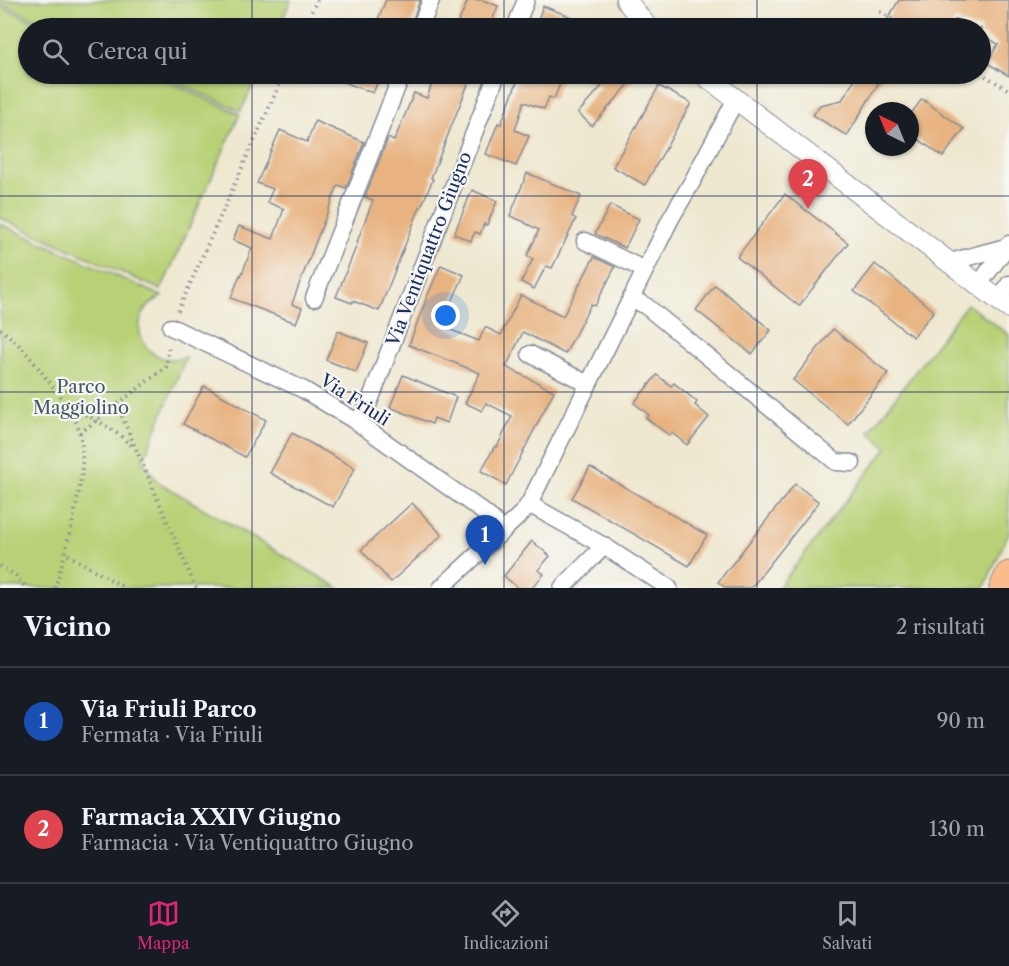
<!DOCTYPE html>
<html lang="it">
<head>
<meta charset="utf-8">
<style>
  :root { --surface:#171b24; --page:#20242c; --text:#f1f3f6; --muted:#9ea1a6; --line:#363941; --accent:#db2777 }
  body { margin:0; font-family:"Libre Caslon Text",serif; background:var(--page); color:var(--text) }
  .compass { position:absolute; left:865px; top:102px; width:54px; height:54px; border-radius:50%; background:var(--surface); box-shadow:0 2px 4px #0004; rotate:317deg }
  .you { position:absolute; left:446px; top:316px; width:21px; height:21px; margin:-15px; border:4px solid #fff; border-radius:50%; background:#1a73e8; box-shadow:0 0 0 9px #1a73e833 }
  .badge { display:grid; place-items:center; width:39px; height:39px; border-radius:50%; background:var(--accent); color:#fff; font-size:20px; font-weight:700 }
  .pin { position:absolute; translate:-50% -50px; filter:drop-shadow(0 2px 3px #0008) }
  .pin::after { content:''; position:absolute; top:32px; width:21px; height:18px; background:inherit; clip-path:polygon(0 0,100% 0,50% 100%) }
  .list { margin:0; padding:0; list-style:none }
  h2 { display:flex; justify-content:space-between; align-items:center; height:78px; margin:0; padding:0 24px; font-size:26px }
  h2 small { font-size:20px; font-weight:400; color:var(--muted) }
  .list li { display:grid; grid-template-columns:39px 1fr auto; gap:18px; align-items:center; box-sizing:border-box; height:108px; padding:0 24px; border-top:2px solid var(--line) }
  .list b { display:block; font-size:22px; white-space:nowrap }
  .list p { margin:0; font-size:20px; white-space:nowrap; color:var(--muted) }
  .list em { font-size:20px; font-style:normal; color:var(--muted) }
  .icon { flex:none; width:33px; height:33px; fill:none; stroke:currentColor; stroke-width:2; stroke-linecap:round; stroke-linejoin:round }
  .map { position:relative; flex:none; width:1009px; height:588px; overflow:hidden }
  .search { position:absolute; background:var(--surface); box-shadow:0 2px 4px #0004; left:18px; right:18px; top:18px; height:66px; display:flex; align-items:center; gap:15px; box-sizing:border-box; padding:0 21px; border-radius:33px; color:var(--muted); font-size:22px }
  .sheet { height:294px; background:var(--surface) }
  nav { display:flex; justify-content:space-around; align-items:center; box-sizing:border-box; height:84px; border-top:2px solid var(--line); background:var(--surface); font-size:16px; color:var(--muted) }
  nav a { display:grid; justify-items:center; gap:3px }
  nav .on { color:var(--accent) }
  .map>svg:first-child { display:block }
  .green { fill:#b8d176; stroke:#6a806a; stroke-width:1.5 }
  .building { fill:#e8b380 }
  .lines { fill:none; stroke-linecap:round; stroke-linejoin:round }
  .minor-casing { stroke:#858c97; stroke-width:19 }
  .tertiary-casing { stroke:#858c97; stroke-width:22 }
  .trunk-casing { stroke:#858c97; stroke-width:29 }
  .path { stroke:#858c97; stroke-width:4; stroke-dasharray:1.5 4.5; stroke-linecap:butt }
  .minor { stroke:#fff; stroke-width:16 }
  .tertiary { stroke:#fff; stroke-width:20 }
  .trunk { stroke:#fbbb8c; stroke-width:27 }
  .grid { fill:none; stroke:#1b2f5e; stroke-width:1.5; stroke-opacity:0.55 }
  .labels { text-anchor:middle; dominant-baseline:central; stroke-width:4.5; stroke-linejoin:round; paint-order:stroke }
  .street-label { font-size:18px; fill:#1b2f5e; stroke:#f6f6f2 }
  .park-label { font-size:18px; fill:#425864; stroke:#f6f6f2 }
</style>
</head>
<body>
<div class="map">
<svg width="1009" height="588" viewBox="0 0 1009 588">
  <rect width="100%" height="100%" fill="#f6f6f2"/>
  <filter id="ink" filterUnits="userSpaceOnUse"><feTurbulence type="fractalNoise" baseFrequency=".0167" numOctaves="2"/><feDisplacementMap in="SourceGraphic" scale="12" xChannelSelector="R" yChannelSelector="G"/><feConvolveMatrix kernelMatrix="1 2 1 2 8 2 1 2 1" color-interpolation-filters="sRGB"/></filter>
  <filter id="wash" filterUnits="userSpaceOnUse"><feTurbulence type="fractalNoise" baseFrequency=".008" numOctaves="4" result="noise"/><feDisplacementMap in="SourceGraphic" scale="24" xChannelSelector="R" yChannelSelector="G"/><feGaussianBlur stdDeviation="1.35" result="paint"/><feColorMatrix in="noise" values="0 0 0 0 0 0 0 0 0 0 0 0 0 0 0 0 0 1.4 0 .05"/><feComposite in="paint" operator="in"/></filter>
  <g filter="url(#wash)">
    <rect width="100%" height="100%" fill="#efe8d0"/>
    <g class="green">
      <path d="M0,0H291L279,28H57L0,3Z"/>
      <path d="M0,6L50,28H28V74H151L240,114L161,290L0,218Z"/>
      <path d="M158,74H258L241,111Z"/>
      <path d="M0,224L162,296C154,301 146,306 142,316C133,337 150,359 172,359C177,359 182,358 186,357L143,461L158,482L339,588H0Z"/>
      <path d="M967,304L1009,335V532L984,588H778L887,448L869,432Z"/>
    </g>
    <g id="blocks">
      <g class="building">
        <path d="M386,0H420L410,28H401L378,19Z"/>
        <path d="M468,0H482L498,6L489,28H473L458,23Z"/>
        <path d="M899,0H1009V76L987,63L998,44L981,34V28H972L956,19L950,28H882Z"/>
        <path d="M543,6L597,27V28H535Z"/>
        <path d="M326,74H381L373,93L325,75Z"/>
        <path d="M435,74H472L431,178L433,179L421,207H420L379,311L353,301L352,303L336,297L358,242H357L373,200L365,197L388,138L394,141L414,93L427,98Z"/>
        <path d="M520,74H564L554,99L549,97L544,109L524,102L515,130L529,136L516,166L486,154L498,123L501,124Z"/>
        <path d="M573,74H638L592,126L578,113L602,86L572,75Z"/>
        <path d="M858,74H884L847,136L813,115L820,105L842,100Z"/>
        <path d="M659,86L691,103L645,185L613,167Z"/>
        <path d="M922,99L964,129L943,157L910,133V115Z"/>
        <path d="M315,121L364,142L346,188L338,185L297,290L292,304L302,308L296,323L231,298L240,275L241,276L252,248L233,240L239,226L273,239L284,209L267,202L273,189L257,183L280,130L307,142Z"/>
        <path d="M527,173L581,196L572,216L576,219L552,268L546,266L534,289L521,282L533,259L527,256L539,230L525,223V222L510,216Z"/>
        <path d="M472,190L497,201L487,225L484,224L480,234L475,232L471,241L454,234Z"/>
        <path d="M785,194L848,243L799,306L737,257Z"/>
        <path d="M610,205L639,219L625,248L595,234Z"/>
        <path d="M594,257L615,267L595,306L591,304L565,354L523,332L506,367L554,391L506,485L481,471L495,446L497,447L512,416L486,403L482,411L465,403L480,373L409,345L428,294L441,265L464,275L441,326L479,341L485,327L501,335L521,295L563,316Z"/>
        <path d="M875,264L934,311L913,337L854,291Z"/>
        <path d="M715,285L771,330L752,354L696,310Z"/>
        <path d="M833,329L888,373L848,424L793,380Z"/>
        <path d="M338,331L368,343L356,372L326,360Z"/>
        <path d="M403,375L456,397L447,423L434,418L432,424L390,407Z"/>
        <path d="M657,375L671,386L674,383L697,402L695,405L709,417L687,445L672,433L670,436L646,418L649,415L634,403Z"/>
        <path d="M204,386L266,420L245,457L183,424Z"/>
        <path d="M292,433L355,468L333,507L270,473Z"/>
        <path d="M590,467L707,535L689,566L572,498Z"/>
        <path d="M795,484L819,502L751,588H726L718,582Z"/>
        <path d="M412,503L442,535L391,582L361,550Z"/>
        <path d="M532,541L550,556L538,570L544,574L532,588H518L504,576Z"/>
      </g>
    </g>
  </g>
  <g filter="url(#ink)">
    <use href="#blocks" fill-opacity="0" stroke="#858c97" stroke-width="1.5"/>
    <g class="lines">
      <defs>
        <g id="minor">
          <path d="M420,28L431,0"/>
          <path d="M515,28L526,0"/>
          <path d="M585,241L645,270"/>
          <path d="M950,262L1006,247"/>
          <path d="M979,284L1009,244"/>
          <path d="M314,298L402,74"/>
          <path d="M631,298L646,306L836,462L852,463"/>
          <path d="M999,301L1009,284"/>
          <path d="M171,327L304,390L357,422L478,508L493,520L502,532"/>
          <path d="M530,354L588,384"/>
          <path d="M357,422L367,408L497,74"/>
          <path d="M529,504L604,546L669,588"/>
          <path d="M441,588L522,513L529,504L671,218L692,182L736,99"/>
          <path d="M562,588L604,546"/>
        </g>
        <g id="tertiary">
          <path d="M626,0L648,28"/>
          <path d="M703,74L1009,308"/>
        </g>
        <path id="trunk" d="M1003,588L1009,575"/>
      </defs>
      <use href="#minor" class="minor-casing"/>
      <use href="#tertiary" class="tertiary-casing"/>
      <use href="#trunk" class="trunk-casing"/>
      <g class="path">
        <path d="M880,12L907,28"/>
        <path d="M304,28L317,0"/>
        <path d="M980,73L1009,90"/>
        <path d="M178,311L284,74"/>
        <path d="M0,329C19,342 33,361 47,379C60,396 75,413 80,434C88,469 73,519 65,553L125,588"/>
        <path d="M117,405L196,588"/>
        <path d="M69,407C96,419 111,427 133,447"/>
        <path d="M80,433L166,367L169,344"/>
        <path d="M0,566L16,576L26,588"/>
        <path d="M55,588L65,553"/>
      </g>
      <use href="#minor" class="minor"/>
      <use href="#tertiary" class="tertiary"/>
      <use href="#trunk" class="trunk"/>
    </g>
  </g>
  <path class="grid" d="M252,0V28M504,0V28M757,0V28M252,74V588M504,74V588M757,74V588M0,196H1009M0,392H1009"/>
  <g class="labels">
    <g class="street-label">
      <text transform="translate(429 249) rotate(-69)">Via Ventiquattro Giugno</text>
      <text transform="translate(355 400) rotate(33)">Via Friuli</text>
    </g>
    <g class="park-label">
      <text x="81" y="387">Parco<tspan x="81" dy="21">Maggiolino</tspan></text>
    </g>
  </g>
</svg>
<svg class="compass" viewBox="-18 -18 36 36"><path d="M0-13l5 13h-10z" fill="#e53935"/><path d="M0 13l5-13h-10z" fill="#9ea1a6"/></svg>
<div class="you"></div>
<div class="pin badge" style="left:485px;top:565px;background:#1a4fb4">1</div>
<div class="pin badge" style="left:808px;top:209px;background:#e0444e">2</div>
<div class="search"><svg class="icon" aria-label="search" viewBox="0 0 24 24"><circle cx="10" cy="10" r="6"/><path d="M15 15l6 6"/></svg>Cerca qui</div>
</div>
<section class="sheet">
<h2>Vicino<small>2 risultati</small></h2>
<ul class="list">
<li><span class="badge" style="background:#1a4fb4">1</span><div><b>Via Friuli Parco</b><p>Fermata · Via Friuli</p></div><em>90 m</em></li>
<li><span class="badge" style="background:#e0444e">2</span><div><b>Farmacia XXIV Giugno</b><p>Farmacia · Via Ventiquattro Giugno</p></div><em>130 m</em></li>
</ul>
</section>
<nav>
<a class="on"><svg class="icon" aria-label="map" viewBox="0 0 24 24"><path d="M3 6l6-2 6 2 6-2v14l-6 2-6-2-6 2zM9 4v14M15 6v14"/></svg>Mappa</a>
<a><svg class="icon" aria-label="directions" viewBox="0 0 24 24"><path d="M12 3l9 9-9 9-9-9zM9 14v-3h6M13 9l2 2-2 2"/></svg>Indicazioni</a>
<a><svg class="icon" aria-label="saved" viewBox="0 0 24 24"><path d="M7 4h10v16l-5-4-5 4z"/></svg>Salvati</a>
</nav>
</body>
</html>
